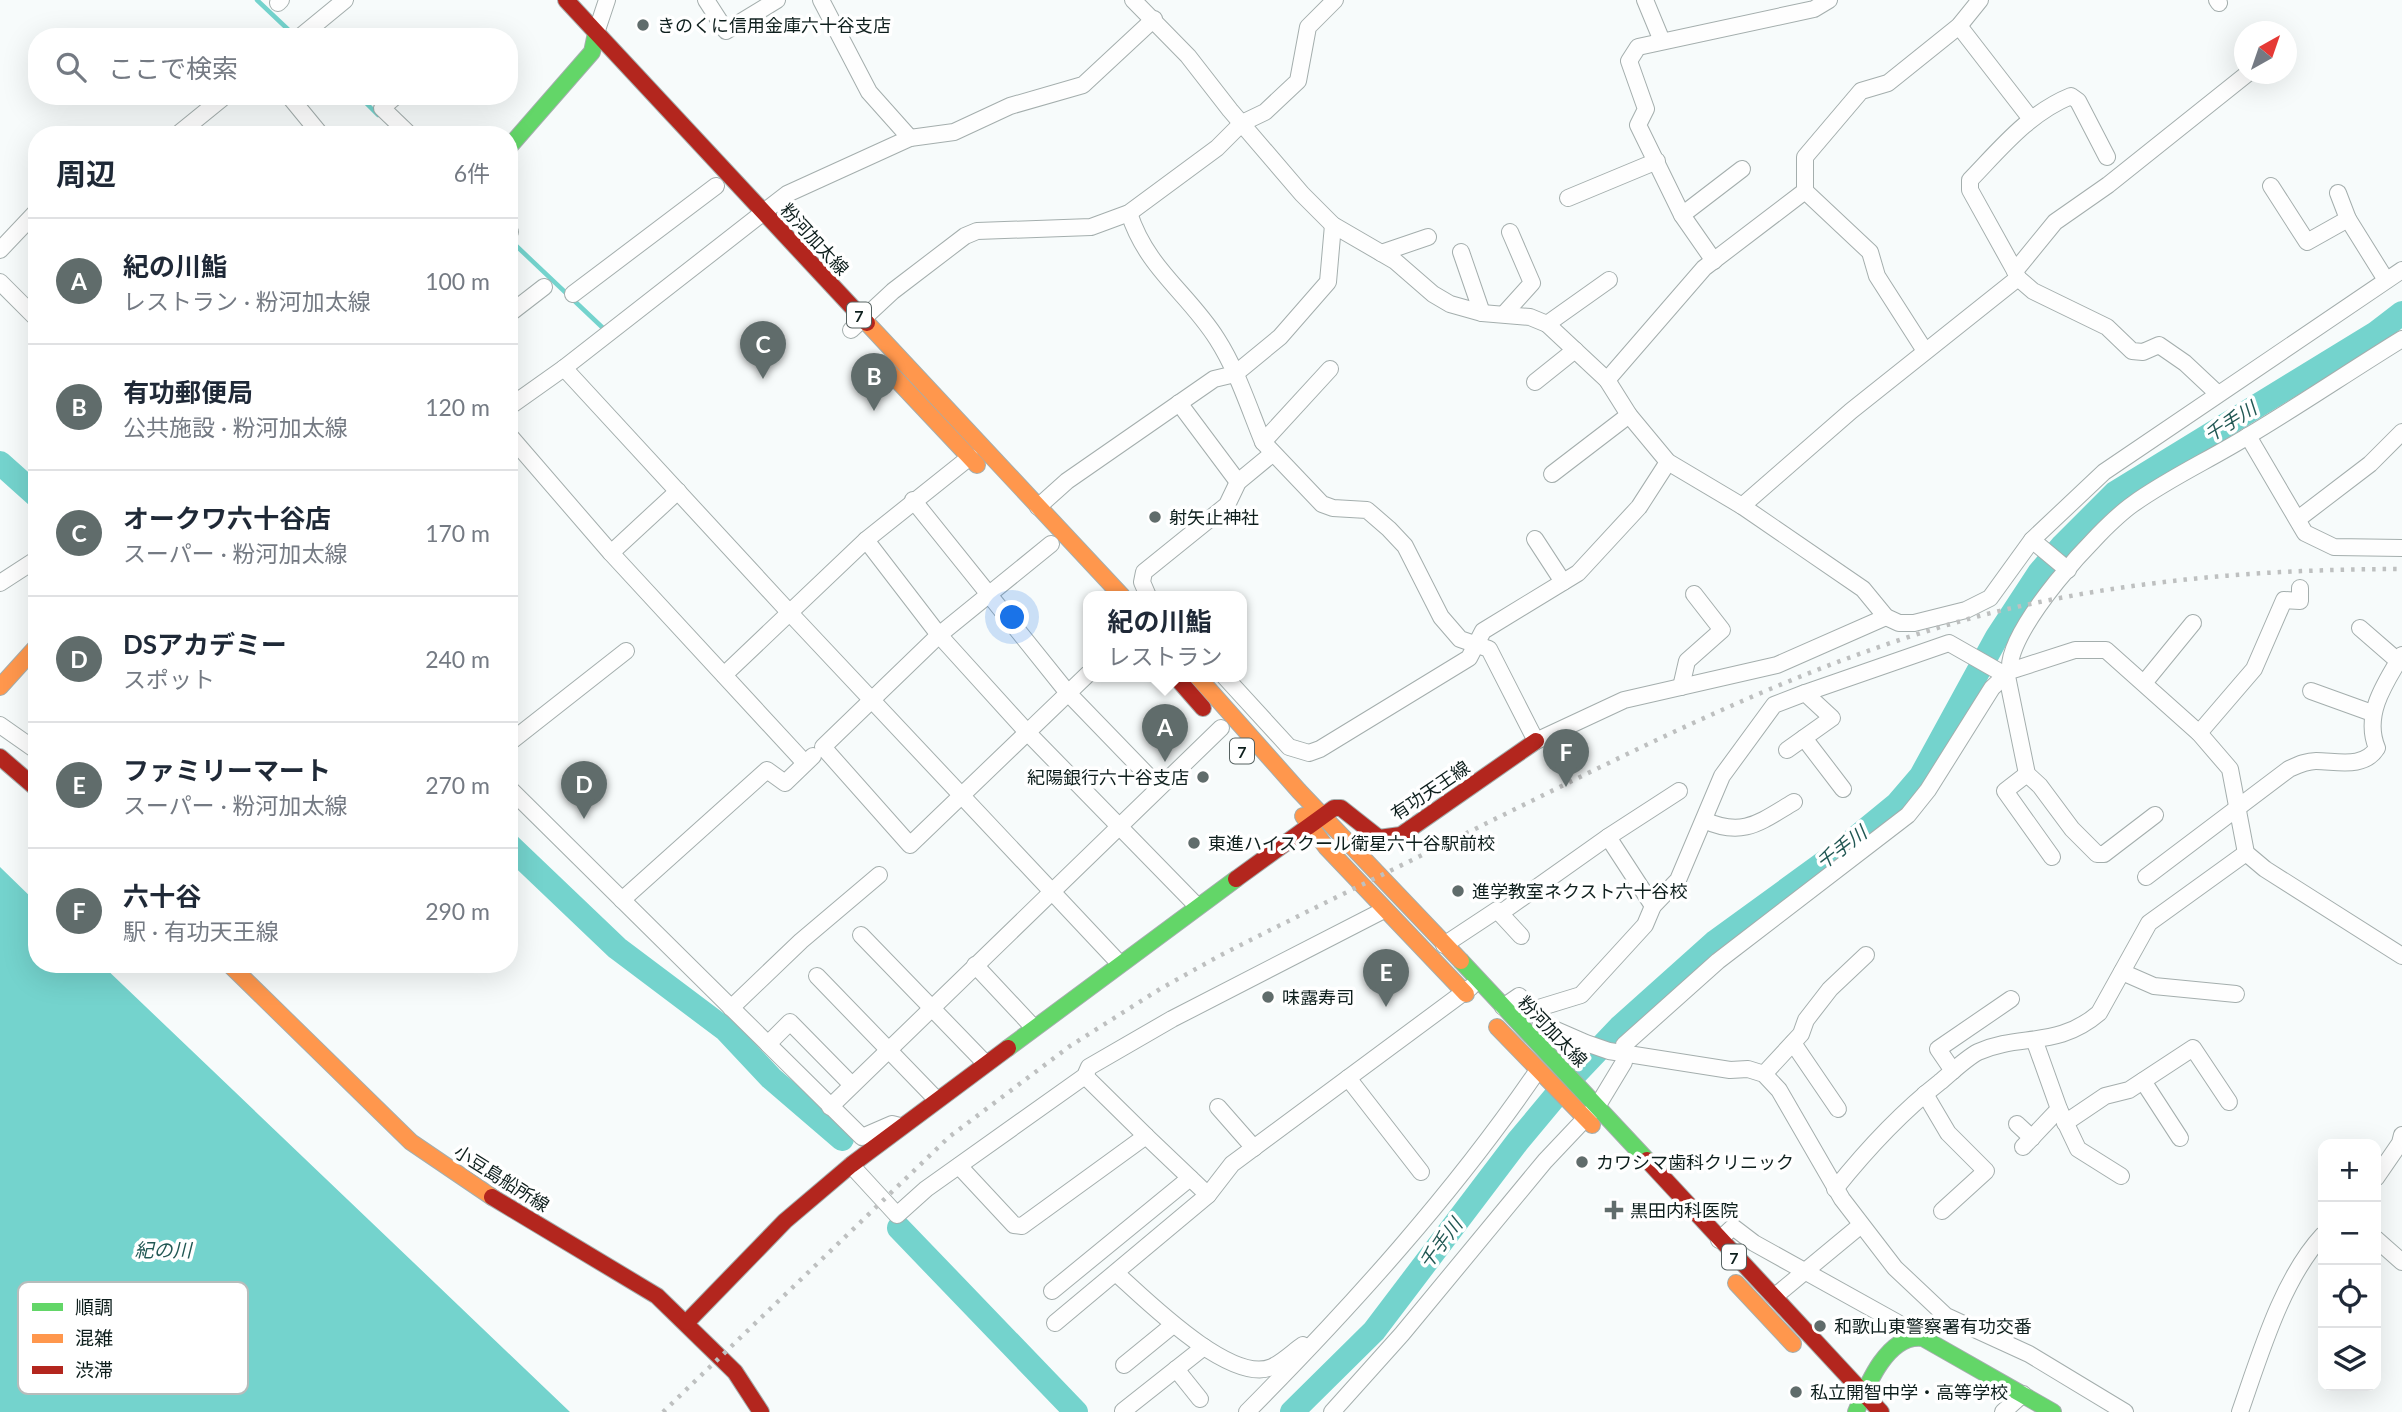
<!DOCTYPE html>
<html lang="ja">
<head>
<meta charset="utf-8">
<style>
  :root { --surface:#fff; --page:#f6f6f7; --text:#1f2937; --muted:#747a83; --line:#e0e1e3; --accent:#606c6b }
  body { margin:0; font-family:Lato,"Noto Sans JP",sans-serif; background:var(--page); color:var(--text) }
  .controls { position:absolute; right:21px; bottom:21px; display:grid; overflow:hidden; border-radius:14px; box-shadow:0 7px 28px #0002 }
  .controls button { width:63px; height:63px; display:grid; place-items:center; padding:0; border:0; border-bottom:2px solid var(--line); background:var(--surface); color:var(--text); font:35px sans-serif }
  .compass { position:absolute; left:2234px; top:21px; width:63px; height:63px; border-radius:50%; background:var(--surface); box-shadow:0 7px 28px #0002; rotate:40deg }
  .you { position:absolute; left:1013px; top:618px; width:24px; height:24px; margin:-18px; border:5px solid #fff; border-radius:50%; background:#1a73e8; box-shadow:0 0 0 10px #1a73e833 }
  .badge { display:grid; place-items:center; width:46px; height:46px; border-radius:50%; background:var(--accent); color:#fff; font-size:23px; font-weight:700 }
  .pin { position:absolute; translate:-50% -58px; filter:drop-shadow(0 2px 4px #0008) }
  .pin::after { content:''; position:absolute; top:37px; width:24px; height:21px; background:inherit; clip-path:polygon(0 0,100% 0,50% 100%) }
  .popup { position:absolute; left:1083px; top:591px; width:164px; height:91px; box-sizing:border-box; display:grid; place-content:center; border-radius:14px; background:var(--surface); filter:drop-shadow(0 2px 5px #0005); font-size:23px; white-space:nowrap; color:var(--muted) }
  .popup b { font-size:26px; color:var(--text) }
  .popup::after { content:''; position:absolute; left:50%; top:100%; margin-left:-14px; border:14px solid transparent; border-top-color:var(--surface) }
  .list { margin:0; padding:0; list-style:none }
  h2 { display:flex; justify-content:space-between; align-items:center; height:91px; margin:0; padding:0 28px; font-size:30px }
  h2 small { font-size:23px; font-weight:400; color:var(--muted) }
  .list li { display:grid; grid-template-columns:46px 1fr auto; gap:21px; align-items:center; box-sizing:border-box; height:126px; padding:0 28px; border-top:2px solid var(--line) }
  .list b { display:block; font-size:26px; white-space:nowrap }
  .list p { margin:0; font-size:23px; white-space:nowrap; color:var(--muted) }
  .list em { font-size:23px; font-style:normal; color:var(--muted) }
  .icon { flex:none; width:38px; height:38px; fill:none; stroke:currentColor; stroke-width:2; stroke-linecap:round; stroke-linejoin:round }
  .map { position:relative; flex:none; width:2402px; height:1412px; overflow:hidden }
  .search { position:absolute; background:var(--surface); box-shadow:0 7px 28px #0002; left:28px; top:28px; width:490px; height:77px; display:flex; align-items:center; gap:18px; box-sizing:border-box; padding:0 24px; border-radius:28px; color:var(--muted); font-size:26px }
  .panel { position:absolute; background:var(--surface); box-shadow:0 7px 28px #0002; left:28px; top:126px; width:490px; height:847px; border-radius:28px }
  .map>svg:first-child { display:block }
  .water { fill:#74d3cd }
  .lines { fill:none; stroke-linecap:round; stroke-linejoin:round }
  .stream { stroke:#74d3cd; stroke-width:4.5 }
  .river { stroke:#74d3cd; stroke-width:24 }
  .street-casing { stroke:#a4aead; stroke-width:18 }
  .fast-casing { stroke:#a4aead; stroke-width:18 }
  .slow-casing { stroke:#a4aead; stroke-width:18 }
  .jam-casing { stroke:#a4aead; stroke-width:18 }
  .street { stroke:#fefefe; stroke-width:16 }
  .fast { stroke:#63d668; stroke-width:16 }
  .slow { stroke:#ff974d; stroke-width:16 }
  .jam { stroke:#b3261e; stroke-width:16 }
  .rail { stroke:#bec0c0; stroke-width:4.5; stroke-dasharray:3.5 7; stroke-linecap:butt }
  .poi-dot { fill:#606c6b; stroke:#fff; stroke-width:2.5 }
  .labels { text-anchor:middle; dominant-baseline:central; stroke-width:7; stroke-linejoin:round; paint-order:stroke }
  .shield { fill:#fff; stroke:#566261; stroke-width:2 }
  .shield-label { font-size:16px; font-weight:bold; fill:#0e1f1d }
  .poi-label { font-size:18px; fill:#0e1f1d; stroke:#fff; text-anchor:start }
  .street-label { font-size:18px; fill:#0e1f1d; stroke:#fff }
  .water-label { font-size:19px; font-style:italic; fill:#225854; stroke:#fff }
  .key { fill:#fff; stroke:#b7bcbb; stroke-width:2 }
  .key-label { font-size:19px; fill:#0e1f1d }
</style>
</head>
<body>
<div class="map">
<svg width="2402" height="1412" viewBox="0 0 2402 1412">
  <rect width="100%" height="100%" fill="#f7fbfb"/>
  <path class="water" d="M0,867L37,903V964H101L570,1412H0Z"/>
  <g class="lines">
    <g class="stream">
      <path d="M257,0L295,36"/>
      <path d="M359,96L378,115"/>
      <path d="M509,239L603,328"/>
    </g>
    <g class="river">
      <path d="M0,463L37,496"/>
      <path d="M509,845L617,948L726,1030L771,1078L842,1139"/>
      <path d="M899,1228L1076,1412"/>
      <path d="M1292,1412L1374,1331L1518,1141L1563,1087L1620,1027L1715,942L1836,854L1897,804L1921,776L1997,637L2039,573L2062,546L2115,493L2376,333L2402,313"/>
    </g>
    <defs>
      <g id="street">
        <path d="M706,0L726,31L777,0"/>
        <path d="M821,0L869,92L910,138"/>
        <path d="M1133,0L1188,56L1230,110L1302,194L1333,225L1395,261L1433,294L1450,304L1482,313L1530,317L1547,324L1607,380L1629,415L1668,462L1742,506L1863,589L1886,617L1899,623H1914L1966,610L1990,598L2032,540L2104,472L2402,270"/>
        <path d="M1645,0L1662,41"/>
        <path d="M2217,0L2219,3"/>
        <path d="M278,3L281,0"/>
        <path d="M1959,26L2031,119"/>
        <path d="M596,33L607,0"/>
        <path d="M300,37L345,0"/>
        <path d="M289,96L321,135"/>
        <path d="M396,96L382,108L410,135"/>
        <path d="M177,135L225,96"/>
        <path d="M2271,186L2307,242L2348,219"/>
        <path d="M2338,193L2348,219L2386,280"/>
        <path d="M1568,198L1657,161"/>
        <path d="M1129,213C1147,269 1188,293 1217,339C1237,370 1249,408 1263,442L1322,504L1333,508L1367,510L1389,529L1405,546L1441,617L1460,639L1489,649L1536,741L1624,700L1777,665L1886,617"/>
        <path d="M1682,215L1742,169"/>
        <path d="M509,231L510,232"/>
        <path d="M0,250L37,211"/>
        <path d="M1461,252L1482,313"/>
        <path d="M1381,253L1428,237"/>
        <path d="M1714,261L1682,215L1638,125L1646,109L1629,61L1638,47L1814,9L1829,0"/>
        <path d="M2015,271L1970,190V180C2001,148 2029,113 2071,96L2078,101L2107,157"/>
        <path d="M2018,278L2033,291L2107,327L2132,351L2143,352L2159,345L2185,363L2217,393"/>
        <path d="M0,282L37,319"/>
        <path d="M573,294L716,186"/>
        <path d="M509,314L544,287"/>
        <path d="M1504,314L1532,283L1510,232"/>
        <path d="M1547,324L1609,280"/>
        <path d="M851,330L893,291L965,236L977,231L1091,227L1129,213L1217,148L1242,123L1265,112L1298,81L1308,27L1335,0"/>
        <path d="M1925,351L1877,276L1870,252L1805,191V157L1861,91L1888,83L1959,26L1980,0"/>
        <path d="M564,368L789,612L1120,964"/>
        <path d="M1607,380L1704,268L1805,191"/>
        <path d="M1535,382L1575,350"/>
        <path d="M1179,403L1238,482"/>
        <path d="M509,407L564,368L787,194L910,138L954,132L1010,106L1083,85L1154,19"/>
        <path d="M509,435L611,553L805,763"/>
        <path d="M2248,436L2305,533L2334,547L2402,548"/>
        <path d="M1263,442L1330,369"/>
        <path d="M1552,474L1629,415"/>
        <path d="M913,500L1068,693L1158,786"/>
        <path d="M1742,506L1851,411L2018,278L2015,271L2055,222L2108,185L2247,74"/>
        <path d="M1038,507L1067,481L1214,379L1235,374L1280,337L1328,282L1333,225"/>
        <path d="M2298,519L2370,464L2402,432"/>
        <path d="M1535,539L1563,582"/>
        <path d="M866,540L939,635L1027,732L1197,906"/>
        <path d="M2032,540L2068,570"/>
        <path d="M1051,544L939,635L823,747L910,845L1088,674"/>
        <path d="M611,553L678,491"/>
        <path d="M0,583L37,559"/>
        <path d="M1148,596L1142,582L1144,572L1227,505L1238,482L1272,454"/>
        <path d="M2360,628L2398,661"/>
        <path d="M2010,671C2005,631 2099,528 2133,504C2169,478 2211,459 2248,436C2300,405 2350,371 2402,339"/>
        <path d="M724,675L866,540L970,457"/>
        <path d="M1224,676L1289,747L1309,753L1320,749L1469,658L1483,631L1578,573L1639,507L1668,462"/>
        <path d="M2144,683L2193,623"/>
        <path d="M1681,687L1687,661L1722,630L1694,594"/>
        <path d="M2311,691L2372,713"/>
        <path d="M1805,693L1949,643L2007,676L2027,774L2040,786L2072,829L2097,854H2104L2155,815"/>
        <path d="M0,725L37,751"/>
        <path d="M2199,733L2254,669L2284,600L2300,601V588"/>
        <path d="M1804,738L1843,789"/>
        <path d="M509,743L626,651"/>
        <path d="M2027,774L2005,791L2052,857"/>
        <path d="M509,788L862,1137L892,1124L900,1126"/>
        <path d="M1704,820C1743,838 1760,822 1794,802"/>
        <path d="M2146,877L2289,769C2298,765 2306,761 2316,761C2337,761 2364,769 2377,748C2363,715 2385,683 2402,655"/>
        <path d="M622,900L767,770L785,783L813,756"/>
        <path d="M1653,906L1608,837L1679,791"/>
        <path d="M1502,912L1608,837"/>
        <path d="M861,935L986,1064"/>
        <path d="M1444,945L1497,910L1521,936"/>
        <path d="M975,965L1034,1028"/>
        <path d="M2122,972L2154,986L2236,994"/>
        <path d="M817,976L937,1100"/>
        <path d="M1503,1007L1519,996L1547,1026L1586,1043L1609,1051L1730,1070L1748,1069L1764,1074L1779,1090L1842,1199L1895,1268L1946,1316L2029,1354L2125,1412"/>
        <path d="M731,1008L801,941L879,875"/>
        <path d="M1532,1010L1581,995L1645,925L1653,906L1678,880L1722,776L1774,705L1805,693L1832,718L1787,750"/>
        <path d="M2035,1042L2059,1109L2078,1149L2121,1176"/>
        <path d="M1793,1043L1838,1109"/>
        <path d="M768,1044L790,1022L852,1085"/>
        <path d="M1953,1071L1938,1049L2011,999"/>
        <path d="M1764,1074L1801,1034L1806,1020L1830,989L1866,955"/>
        <path d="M1085,1076L1146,1136"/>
        <path d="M1348,1078L1421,1172"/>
        <path d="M2143,1081L2180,1138"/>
        <path d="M1925,1094L1948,1133L1986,1171L1942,1211"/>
        <path d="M830,1107L1221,728"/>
        <path d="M1218,1107L1254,1148"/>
        <path d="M2065,1123L2105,1096L2129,1090L2193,1048L2229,1102"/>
        <path d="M2017,1124L2032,1138"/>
        <path d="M2023,1147L2059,1109"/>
        <path d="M851,1165L897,1215L926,1189L1085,1076L1089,1067L1172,1019L1384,910"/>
        <path d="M959,1166L1014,1225L1022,1226L1146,1136L1208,1195L1232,1164L1471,987"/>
        <path d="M2376,1178L2400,1143L2402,1135"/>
        <path d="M1835,1189C1867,1149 1899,1114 1940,1082C1952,1072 1965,1059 1978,1052C2020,1033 2057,1049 2099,1013L2149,923L2246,853"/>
        <path d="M2376,1239L2402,1262"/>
        <path d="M1719,1240L1733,1227L1754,1243L1898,1323L1911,1336"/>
        <path d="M1117,1274C1146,1300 1231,1385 1272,1367C1283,1362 1294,1351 1303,1345"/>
        <path d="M1052,1291L1190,1178"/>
        <path d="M1774,1297L1861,1225"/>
        <path d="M1055,1323L1208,1195"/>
        <path d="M1124,1365L1173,1325"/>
        <path d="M1176,1369L1200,1399"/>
        <path d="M1123,1411L1204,1347"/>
        <path d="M1247,1412C1352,1306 1454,1193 1538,1070"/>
        <path d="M1332,1412L1402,1334L1545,1161L1598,1105L1624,1062V1045L1718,961L1908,815L1928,790L1992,688L2010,671L2075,650H2106L2199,733L2230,769L2246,853L2265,869L2402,956"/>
        <path d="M2003,1412L2023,1394"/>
        <path d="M2240,1412C2260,1355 2282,1279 2323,1235"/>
      </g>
      <g id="fast">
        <path d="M509,147L592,52L596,33"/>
        <path d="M1461,961L1647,1160"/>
        <path d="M1008,1048L1236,879"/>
        <path d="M1856,1412C1867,1385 1888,1333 1923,1338L2053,1412"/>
      </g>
      <g id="slow">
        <path d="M867,323L1122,596"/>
        <path d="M881,363L977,465"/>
        <path d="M1197,676L1299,791L1461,961"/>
        <path d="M0,687L37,646"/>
        <path d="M1303,816L1326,847L1466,994"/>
        <path d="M229,964L411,1142L492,1197"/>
        <path d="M1497,1027L1592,1125"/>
        <path d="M1736,1283L1793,1344"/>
      </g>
      <g id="jam">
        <path d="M566,0L867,323"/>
        <path d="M1175,676L1203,708"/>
        <path d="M0,757L37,789"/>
        <path d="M1236,879L1334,808H1341L1379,838L1401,835L1536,741"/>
        <path d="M1647,1160L1881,1412"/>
        <path d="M492,1197L657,1296L735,1372L761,1412"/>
        <path d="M687,1322L785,1221L851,1165L1008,1048"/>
      </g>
    </defs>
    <use href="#street" class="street-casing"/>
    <use href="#fast" class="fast-casing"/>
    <use href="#slow" class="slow-casing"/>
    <use href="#jam" class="jam-casing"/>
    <use href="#street" class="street"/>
    <use href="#fast" class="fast"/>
    <use href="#slow" class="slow"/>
    <use href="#jam" class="jam"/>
    <path class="rail" d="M663,1412L949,1137L1070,1046L1160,989L1219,956C1311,909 1405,864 1497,818C1657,739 1814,659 1987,614C2123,580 2263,569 2402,569"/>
  </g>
  <g class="poi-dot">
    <circle cx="643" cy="25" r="7"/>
    <circle cx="1155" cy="517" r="7"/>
    <circle cx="1203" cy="777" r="7"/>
    <circle cx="1194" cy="843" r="7"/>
    <circle cx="1458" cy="891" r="7"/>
    <circle cx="1268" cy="997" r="7"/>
    <circle cx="1582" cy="1162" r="7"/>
    <path d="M1610.5 1199.5h7v7h7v7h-7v7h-7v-7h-7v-7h7z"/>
    <circle cx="1820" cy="1326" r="7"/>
    <circle cx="1796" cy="1392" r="7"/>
  </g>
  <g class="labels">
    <g class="shield">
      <rect x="847" y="302.5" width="24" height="25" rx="5"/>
      <rect x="1230" y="738.5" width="24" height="25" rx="5"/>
      <rect x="1722" y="1244.5" width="24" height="25" rx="5"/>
    </g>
    <g class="shield-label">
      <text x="859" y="315">7</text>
      <text x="1242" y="751">7</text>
      <text x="1734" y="1257">7</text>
    </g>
    <g class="poi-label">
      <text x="657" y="25">きのくに信用金庫六十谷支店</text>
      <text x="1169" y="517">射矢止神社</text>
      <text x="1189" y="777" text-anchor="end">紀陽銀行六十谷支店</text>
      <text x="1208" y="843">東進ハイスクール衛星六十谷駅前校</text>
      <text x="1472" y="891">進学教室ネクスト六十谷校</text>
      <text x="1282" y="997">味露寿司</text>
      <text x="1596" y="1162">カワシマ歯科クリニック</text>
      <text x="1630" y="1210">黒田内科医院</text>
      <text x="1834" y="1326">和歌山東警察署有功交番</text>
      <text x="1810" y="1392">私立開智中学・高等学校</text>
    </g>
    <g class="street-label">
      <text transform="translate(815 239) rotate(47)">粉河加太線</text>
      <text transform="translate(1430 790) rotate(-34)">有功天王線</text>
      <text transform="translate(1553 1031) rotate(46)">粉河加太線</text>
      <text transform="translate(502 1178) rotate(32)">小豆島船所線</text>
    </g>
    <g class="water-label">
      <text transform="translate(2230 421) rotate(-32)">千手川</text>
      <text transform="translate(1841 847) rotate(-37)">千手川</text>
      <text transform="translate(1440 1243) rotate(-53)">千手川</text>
      <text x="163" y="1249">紀の川</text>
    </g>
  </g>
  <rect x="18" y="1282" width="230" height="112" rx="10" class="key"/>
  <rect x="32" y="1303" width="31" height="8" fill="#63d668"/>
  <rect x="32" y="1334" width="31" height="9" fill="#ff974d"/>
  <rect x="32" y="1366" width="31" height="8" fill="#b3261e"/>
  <g class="key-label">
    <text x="75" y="1314">順調</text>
    <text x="75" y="1345">混雑</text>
    <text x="75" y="1377">渋滞</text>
  </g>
</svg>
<div class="controls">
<button>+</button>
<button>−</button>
<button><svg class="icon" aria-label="locate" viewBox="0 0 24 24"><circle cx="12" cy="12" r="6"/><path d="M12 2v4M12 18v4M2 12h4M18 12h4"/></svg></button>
<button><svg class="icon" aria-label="layers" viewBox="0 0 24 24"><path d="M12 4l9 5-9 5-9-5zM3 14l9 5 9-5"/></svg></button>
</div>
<svg class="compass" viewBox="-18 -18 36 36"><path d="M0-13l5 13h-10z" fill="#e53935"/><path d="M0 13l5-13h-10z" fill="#747a83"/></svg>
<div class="you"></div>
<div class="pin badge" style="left:1165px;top:762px">A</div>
<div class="popup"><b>紀の川鮨</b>レストラン</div>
<div class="pin badge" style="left:874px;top:411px">B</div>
<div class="pin badge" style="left:763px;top:379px">C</div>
<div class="pin badge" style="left:584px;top:819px">D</div>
<div class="pin badge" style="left:1386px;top:1007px">E</div>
<div class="pin badge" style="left:1566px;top:787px">F</div>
<div class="search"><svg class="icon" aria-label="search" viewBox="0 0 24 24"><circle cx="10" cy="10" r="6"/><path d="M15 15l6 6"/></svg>ここで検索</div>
<section class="panel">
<h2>周辺<small>6件</small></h2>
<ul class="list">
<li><span class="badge">A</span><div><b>紀の川鮨</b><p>レストラン · 粉河加太線</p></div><em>100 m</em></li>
<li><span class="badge">B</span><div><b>有功郵便局</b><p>公共施設 · 粉河加太線</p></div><em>120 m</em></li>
<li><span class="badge">C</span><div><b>オークワ六十谷店</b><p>スーパー · 粉河加太線</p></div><em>170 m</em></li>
<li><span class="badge">D</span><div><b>DSアカデミー</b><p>スポット</p></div><em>240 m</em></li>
<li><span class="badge">E</span><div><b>ファミリーマート</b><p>スーパー · 粉河加太線</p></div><em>270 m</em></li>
<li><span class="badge">F</span><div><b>六十谷</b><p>駅 · 有功天王線</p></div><em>290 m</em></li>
</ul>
</section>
</div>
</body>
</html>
